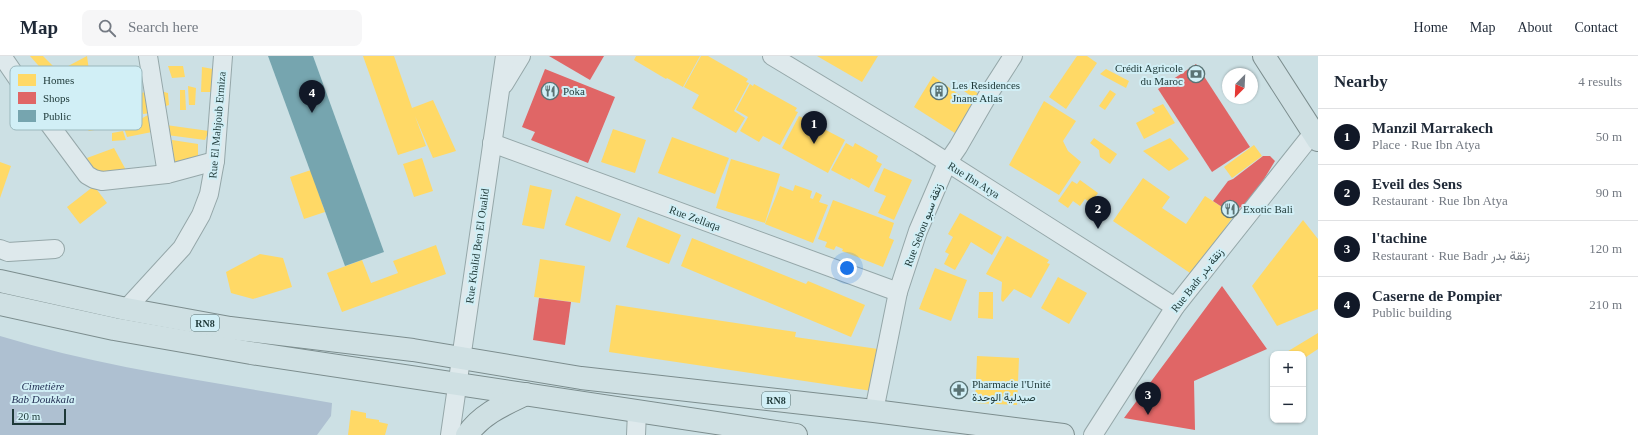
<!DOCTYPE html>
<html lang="en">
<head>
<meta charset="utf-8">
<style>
  :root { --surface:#fff; --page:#f6f6f7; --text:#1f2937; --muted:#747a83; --line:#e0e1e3; --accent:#111827 }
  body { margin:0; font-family:"Times New Roman",Vazirmatn,serif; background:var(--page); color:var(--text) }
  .controls { position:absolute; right:12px; bottom:12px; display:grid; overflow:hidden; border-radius:8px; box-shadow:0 1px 3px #0004 }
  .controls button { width:36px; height:36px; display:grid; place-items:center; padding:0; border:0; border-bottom:1px solid var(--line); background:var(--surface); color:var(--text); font:20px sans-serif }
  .compass { position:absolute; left:1222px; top:12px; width:36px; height:36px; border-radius:50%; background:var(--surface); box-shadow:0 1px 3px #0004; rotate:204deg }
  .scale { position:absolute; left:12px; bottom:10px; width:54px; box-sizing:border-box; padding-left:4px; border:2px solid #1d3837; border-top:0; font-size:11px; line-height:14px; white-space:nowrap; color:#1d3837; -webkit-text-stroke:3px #d1eff6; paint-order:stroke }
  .you { position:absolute; left:847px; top:212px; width:14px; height:14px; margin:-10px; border:3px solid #fff; border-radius:50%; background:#1a73e8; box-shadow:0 0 0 6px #1a73e833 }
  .badge { display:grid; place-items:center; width:26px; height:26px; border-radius:50%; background:var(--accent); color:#fff; font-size:13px; font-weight:700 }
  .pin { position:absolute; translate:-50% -33px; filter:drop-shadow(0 1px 2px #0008) }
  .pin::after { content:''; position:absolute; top:21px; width:14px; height:12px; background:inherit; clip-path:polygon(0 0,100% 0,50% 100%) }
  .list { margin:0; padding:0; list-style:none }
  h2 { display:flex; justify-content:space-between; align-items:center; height:52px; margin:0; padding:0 16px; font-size:17px }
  h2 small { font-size:13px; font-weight:400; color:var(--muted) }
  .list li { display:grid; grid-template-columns:26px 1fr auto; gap:12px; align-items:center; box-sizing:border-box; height:56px; padding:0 16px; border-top:1px solid var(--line) }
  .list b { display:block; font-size:15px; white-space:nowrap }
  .list p { margin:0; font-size:13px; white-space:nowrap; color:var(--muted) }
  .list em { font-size:13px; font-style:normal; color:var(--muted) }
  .icon { flex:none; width:22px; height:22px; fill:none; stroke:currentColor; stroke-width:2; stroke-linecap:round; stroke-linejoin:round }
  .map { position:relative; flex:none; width:1318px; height:379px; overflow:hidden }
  header { display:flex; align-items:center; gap:24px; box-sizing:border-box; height:56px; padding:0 20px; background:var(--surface); border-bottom:1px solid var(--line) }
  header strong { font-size:19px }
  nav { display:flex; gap:22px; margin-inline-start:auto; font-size:14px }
  .search { width:280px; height:36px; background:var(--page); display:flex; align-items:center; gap:10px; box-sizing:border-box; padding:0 14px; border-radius:8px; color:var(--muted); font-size:15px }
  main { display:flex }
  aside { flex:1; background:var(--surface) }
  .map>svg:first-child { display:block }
  .cemetery { fill:#aec0d1 }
  .homes { fill:#ffd966 }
  .shops { fill:#e06666 }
  .public { fill:#76a5af }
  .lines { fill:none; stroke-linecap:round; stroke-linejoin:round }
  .minor-casing { stroke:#95a7a9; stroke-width:20 }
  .major-casing { stroke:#7c8d8e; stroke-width:24 }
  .minor { stroke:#dee9ec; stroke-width:18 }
  .major { stroke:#cfe0e3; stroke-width:22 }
  .labels { text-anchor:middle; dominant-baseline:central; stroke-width:4; stroke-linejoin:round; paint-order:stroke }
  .shield { fill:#d1eff6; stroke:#536f70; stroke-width:1 }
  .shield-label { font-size:10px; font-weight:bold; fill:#1d3837 }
  .poi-label { font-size:11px; fill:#1d3837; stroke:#d1eff6; text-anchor:start }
  .street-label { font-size:11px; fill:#1d3837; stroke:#d1eff6 }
  .park-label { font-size:11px; font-style:italic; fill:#233054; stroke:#d1eff6 }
  .key { fill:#d1eff6; stroke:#9bb8bd; stroke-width:1 }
  .key-label { font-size:11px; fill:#1d3837 }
</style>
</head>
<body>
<header>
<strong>Map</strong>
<div class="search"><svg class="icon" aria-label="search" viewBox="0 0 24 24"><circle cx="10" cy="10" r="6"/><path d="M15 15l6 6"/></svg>Search here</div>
<nav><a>Home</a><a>Map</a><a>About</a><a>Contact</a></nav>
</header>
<main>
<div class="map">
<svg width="1318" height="379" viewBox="0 0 1318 379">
  <rect width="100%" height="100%" fill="#cce0e4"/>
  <path class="cemetery" d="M0,280C108,313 221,327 332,347L331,360L317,379H0Z"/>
  <g class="homes">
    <path d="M30,0H43L54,11L45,17Z"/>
    <path d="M87,0L90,22L61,27L57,16Z"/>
    <path d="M363,0H394L412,52L433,44L456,95L433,102L415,60L426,90L398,99Z"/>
    <path d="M636,0H700L683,31L667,22L666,23L634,4Z"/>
    <path d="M701,0H708L748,23L746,26L749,27L734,55L745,62L736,77L692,52L699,39L684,31Z"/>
    <path d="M817,0H878L862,26Z"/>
    <path d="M1077,0H1087L1097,7L1066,53L1049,41Z"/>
    <path d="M168,10H183L185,21L172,22Z"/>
    <path d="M202,11L213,13L211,36H201Z"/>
    <path d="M1106,13L1129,25L1126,32L1100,18Z"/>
    <path d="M933,20L975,50L958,79L914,51Z"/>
    <path d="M750,28L753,30L754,28L797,52L795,55L798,56L780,89L763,80L759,86L740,75L748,61L736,54Z"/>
    <path d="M188,30L196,32L195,49H189Z"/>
    <path d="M967,30L979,38L975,43L964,35Z"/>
    <path d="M180,34H185L186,54H180Z"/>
    <path d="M1110,34L1116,38L1105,54L1099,50Z"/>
    <path d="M160,35L168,37L169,49L163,51Z"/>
    <path d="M147,36L151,57L143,58L140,37Z"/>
    <path d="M1044,45L1076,65L1063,85L1068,95L1081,106L1059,139L1009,109Z"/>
    <path d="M1163,48L1175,67L1144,83L1136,67L1155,57L1152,53Z"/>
    <path d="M148,59L152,76L127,81L124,72Z"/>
    <path d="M109,60L111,71L89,75L83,69Z"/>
    <path d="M799,60L845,84L828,117L782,92Z"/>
    <path d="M166,69L209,75L205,84L167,79Z"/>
    <path d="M613,73L646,84L635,117L601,106Z"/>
    <path d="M123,75L126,84L112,85V77Z"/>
    <path d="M672,81L729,102L715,138L658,117Z"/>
    <path d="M1094,82L1117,98L1110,108L1100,101L1099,94L1090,87Z"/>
    <path d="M1170,82L1189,103L1169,115L1143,95Z"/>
    <path d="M172,84L198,88V101L174,107Z"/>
    <path d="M846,87L853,91L855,87L878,100L876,105L882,108L869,132L851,122L850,124L831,114Z"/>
    <path d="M1254,89L1262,100L1232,122L1224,111Z"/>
    <path d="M114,92L127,116L99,120L87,102Z"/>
    <path d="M422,102L433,135L414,141L403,108Z"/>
    <path d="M731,103L780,118L765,167L716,152Z"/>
    <path d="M0,106L11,110L0,142Z"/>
    <path d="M884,112L912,124L894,164L878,157L886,140L874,135Z"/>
    <path d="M311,114L325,156L304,163L290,121Z"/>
    <path d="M1143,122L1170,141L1162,152L1186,168L1205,140L1234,159L1193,219L1113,165Z"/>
    <path d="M1080,124L1098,137L1091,147L1085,143L1080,150L1073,145L1068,152L1058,145L1072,125L1077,128Z"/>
    <path d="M530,129L552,134L544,173L522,169Z"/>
    <path d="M795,129L812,135L810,142L813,143L816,136L822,139L819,146L828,149L813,187L765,168L780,130L793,135Z"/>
    <path d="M94,130L107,147L80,168L67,151Z"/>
    <path d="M576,140L621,158L610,186L565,169Z"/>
    <path d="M833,144L894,167L889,182L894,184L883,211L842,195L843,193L836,190L834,194L825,191L827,186L818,183Z"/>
    <path d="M960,157L1002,181L992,199L971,186L955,214L944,208L949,198L945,196L953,181L948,178Z"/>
    <path d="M638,161L681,179L669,208L626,191Z"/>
    <path d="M1303,164L1318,183V253L1277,270L1252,230Z"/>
    <path d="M1007,180L1049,204L1047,207L1050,208L1031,242L1014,233L1003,246L1001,244L1002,226L986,218Z"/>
    <path d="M692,182L806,228L808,225L865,249L851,281L681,210Z"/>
    <path d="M436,189L446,218L342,256L327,217L362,204L371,227L398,217L393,205Z"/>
    <path d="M260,198L283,202L292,231L253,243L231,237L226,216Z"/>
    <path d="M540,203L585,210L580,247L534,241Z"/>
    <path d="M935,212L967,224L951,265L919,253Z"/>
    <path d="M1058,221L1087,237L1069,268L1041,252Z"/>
    <path d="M979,236H993V263L978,262Z"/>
    <path d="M616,249L796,276L795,281L878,293L872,335L609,296Z"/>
    <path d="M1318,277V293L1303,303V298H1286L1285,297Z"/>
    <path d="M977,300L1019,302L1017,349L975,347Z"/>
    <path d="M351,354L366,357V362L379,364V366L388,368L385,379H348Z"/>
  </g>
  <g class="shops">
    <path d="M549,0H604L590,24Z"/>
    <path d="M1196,8L1250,91L1212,116L1158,33Z"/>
    <path d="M545,13L615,41L588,107L531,84L535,76L522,71Z"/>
    <path d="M1263,100H1270L1275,105L1245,154L1240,151L1234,159L1213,145L1228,125L1233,123Z"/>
    <path d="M1222,230L1267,293L1194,325L1195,374L1124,362Z"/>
    <path d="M539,242L571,246L565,289L533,284Z"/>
  </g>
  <path class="public" d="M268,0H313L384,196L345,210Z"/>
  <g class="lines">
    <defs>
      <g id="minor">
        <path d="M2,0L41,57L87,119L94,123L102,125L167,118L215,105"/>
        <path d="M148,0L167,118"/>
        <path d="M772,0L920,89L1175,251"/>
        <path d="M504,28L521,0"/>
        <path d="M492,87L898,236"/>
        <path d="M0,193L8,196L55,193"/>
        <path d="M126,253L182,192L201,159L209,138L215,105L223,0"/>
        <path d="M874,355L898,236L918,175L947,107L958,91L988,39L1013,0"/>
        <path d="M450,379L505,0"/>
        <path d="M636,379L637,356"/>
        <path d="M1093,379L1175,251L1313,77"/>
      </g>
      <g id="major">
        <path d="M1264,0L1318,84"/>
        <path d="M0,225L126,253L230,272L413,294L581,322L874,355L1063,379"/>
        <path d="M0,248L114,273L251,297L796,379"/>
        <path d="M467,379C481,358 505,348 526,338"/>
      </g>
    </defs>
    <use href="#minor" class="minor-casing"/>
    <use href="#major" class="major-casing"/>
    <use href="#minor" class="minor"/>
    <use href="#major" class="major"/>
  </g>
  <defs>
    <symbol id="bank-ring" viewBox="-11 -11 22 22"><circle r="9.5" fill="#d1eff6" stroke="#5a7374" stroke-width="1.5"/><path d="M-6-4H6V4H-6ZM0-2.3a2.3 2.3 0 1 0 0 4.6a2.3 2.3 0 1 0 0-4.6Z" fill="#5a7374"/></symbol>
    <symbol id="restaurant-ring" viewBox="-11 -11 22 22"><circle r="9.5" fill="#d1eff6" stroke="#5a7374" stroke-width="1.5"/><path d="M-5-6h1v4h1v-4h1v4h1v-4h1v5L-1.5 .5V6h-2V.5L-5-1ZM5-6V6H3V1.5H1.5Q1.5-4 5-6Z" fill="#5a7374"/></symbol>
    <symbol id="building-ring" viewBox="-11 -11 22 22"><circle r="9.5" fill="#d1eff6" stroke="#5a7374" stroke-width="1.5"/><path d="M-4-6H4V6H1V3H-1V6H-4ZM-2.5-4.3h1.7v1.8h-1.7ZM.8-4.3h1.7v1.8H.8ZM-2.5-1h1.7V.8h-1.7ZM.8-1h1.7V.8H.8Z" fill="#5a7374"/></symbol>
    <symbol id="pharmacy-ring" viewBox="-11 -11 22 22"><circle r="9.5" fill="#d1eff6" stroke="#5a7374" stroke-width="1.5"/><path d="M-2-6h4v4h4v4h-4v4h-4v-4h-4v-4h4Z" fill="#5a7374"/></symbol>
  </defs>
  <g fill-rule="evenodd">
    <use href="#bank-ring" x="1186" y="8" width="20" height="20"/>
    <use href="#restaurant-ring" x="540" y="25" width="20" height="20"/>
    <use href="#building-ring" x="929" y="25" width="20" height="20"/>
    <use href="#restaurant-ring" x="1220" y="143" width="20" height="20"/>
    <use href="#pharmacy-ring" x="949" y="324" width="20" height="20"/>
  </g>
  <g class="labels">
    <g class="shield">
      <rect x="191" y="259" width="28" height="16" rx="3"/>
      <rect x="762" y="336" width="28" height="16" rx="3"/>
    </g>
    <g class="shield-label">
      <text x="205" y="267">RN8</text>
      <text x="776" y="344">RN8</text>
    </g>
    <g class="poi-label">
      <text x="1183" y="12" text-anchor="end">Crédit Agricole<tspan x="1183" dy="13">du Maroc</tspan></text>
      <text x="952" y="29">Les Residences<tspan x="952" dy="13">Jnane Atlas</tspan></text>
      <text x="563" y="35">Poka</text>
      <text x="1243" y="153">Exotic Bali</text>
      <text x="972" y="328">Pharmacie l'Unité<tspan x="972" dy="13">صيدلية الوحدة</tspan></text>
    </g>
    <g class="street-label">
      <text transform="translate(217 69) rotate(-85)">Rue El Mahjoub Ermiza</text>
      <text transform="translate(974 124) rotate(32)">Rue Ibn Atya</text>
      <text transform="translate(695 162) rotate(20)">Rue Zellaqa</text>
      <text transform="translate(923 169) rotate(-69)">Rue Sebou زنقة سبو</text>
      <text transform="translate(477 190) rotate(-82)">Rue Khalid Ben El Oualid</text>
      <text transform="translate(1197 224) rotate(-52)">Rue Badr زنقة بدر</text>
    </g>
    <g class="park-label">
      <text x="43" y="330">Cimetière<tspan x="43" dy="13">Bab Doukkala</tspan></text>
    </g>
  </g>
  <rect x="10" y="10" width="132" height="64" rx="6" class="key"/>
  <rect x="18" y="18" width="18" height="12" fill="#ffd966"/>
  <rect x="18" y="36" width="18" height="12" fill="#e06666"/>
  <rect x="18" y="54" width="18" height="12" fill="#76a5af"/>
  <g class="key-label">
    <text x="43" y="28">Homes</text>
    <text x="43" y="46">Shops</text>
    <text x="43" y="64">Public</text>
  </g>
</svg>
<div class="controls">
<button>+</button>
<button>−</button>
</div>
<svg class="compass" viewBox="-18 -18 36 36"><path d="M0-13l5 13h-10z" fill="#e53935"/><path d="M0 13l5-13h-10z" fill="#747a83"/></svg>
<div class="scale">20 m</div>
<div class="you"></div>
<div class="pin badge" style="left:814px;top:88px">1</div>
<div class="pin badge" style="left:1098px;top:173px">2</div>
<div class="pin badge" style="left:1148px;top:359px">3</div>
<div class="pin badge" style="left:312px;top:57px">4</div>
</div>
<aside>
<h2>Nearby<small>4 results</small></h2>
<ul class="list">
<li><span class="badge">1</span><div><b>Manzil Marrakech</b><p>Place · Rue Ibn Atya</p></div><em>50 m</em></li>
<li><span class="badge">2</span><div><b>Eveil des Sens</b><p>Restaurant · Rue Ibn Atya</p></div><em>90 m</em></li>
<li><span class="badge">3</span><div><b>l'tachine</b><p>Restaurant · Rue Badr زنقة بدر</p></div><em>120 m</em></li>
<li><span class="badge">4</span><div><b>Caserne de Pompier</b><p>Public building</p></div><em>210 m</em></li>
</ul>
</aside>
</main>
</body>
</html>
